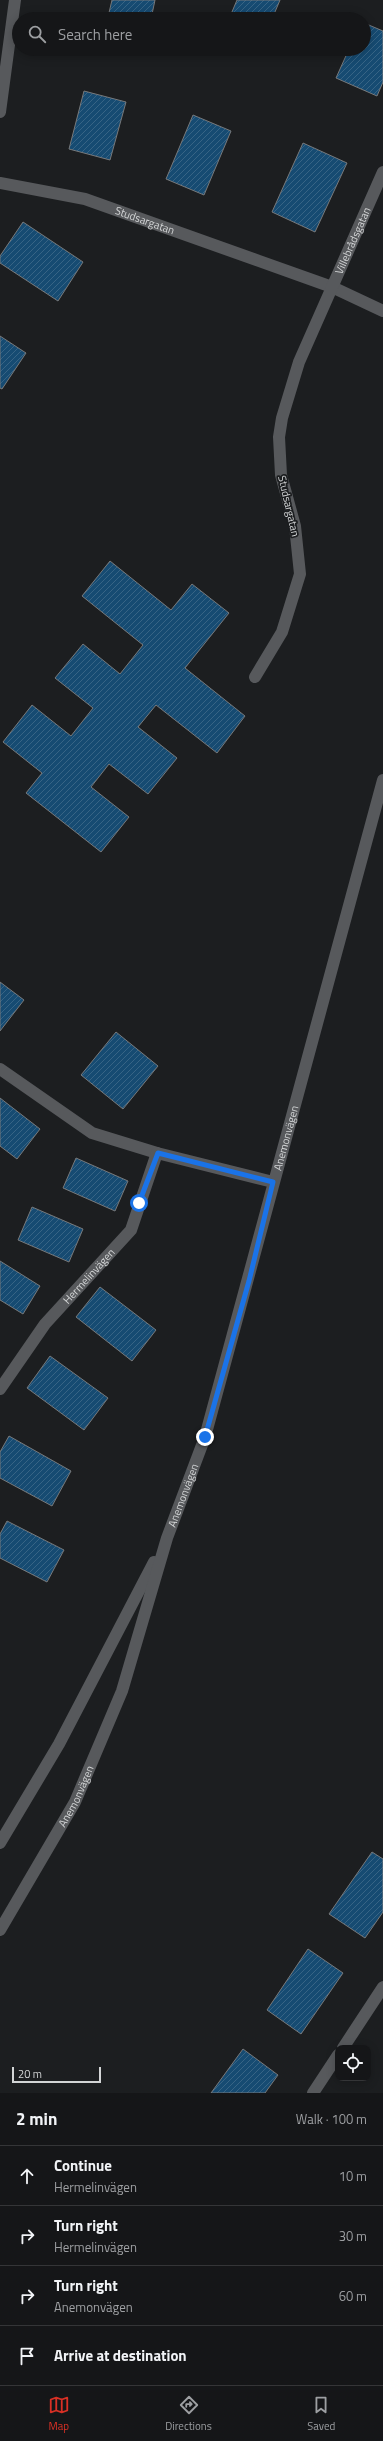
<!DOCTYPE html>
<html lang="en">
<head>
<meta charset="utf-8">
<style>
  :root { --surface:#151618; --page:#222325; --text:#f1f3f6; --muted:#9d9fa2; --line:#343537; --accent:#d93025 }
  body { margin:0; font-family:"Titillium Web",sans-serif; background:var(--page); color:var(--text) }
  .controls { position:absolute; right:12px; bottom:12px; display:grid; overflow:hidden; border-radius:8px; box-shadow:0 2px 10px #0003 }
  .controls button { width:36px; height:36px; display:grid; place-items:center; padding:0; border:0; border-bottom:1px solid var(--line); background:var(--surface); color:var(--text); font:20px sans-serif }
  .scale { position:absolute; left:12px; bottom:10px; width:89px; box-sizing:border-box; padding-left:4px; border:2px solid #d3d5d6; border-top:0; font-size:11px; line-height:14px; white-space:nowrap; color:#d3d5d6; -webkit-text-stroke:3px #1c1e20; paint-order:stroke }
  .stop { position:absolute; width:12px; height:12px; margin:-9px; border:3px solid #1a73e8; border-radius:50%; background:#fff }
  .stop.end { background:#1a73e8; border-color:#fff; box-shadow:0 1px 4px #0008 }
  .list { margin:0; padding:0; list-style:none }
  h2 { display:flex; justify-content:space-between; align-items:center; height:52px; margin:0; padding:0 16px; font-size:17px }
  h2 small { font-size:13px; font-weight:400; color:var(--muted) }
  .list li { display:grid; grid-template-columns:26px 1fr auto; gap:12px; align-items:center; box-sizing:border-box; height:60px; padding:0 16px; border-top:1px solid var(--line) }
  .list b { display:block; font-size:15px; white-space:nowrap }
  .list p { margin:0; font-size:13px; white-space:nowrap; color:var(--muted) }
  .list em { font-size:13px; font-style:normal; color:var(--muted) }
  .icon { flex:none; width:22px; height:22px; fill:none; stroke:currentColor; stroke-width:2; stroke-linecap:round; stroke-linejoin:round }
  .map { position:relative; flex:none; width:383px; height:2093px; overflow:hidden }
  .search { position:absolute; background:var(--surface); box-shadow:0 2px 10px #0003; left:12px; right:12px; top:12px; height:44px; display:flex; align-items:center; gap:10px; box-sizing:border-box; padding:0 14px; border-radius:22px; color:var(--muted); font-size:15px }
  .sheet { height:292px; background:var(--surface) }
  nav { display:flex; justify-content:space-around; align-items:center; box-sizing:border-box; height:56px; border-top:1px solid var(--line); background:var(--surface); font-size:11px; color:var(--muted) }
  nav a { display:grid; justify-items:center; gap:2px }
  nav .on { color:var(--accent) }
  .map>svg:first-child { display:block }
  .building { fill:url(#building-hatch); stroke:#77797b }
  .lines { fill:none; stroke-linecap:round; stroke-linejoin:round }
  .street { stroke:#57595c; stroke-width:12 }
  .secondary { stroke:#57595c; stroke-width:12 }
  .route { stroke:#1a73e8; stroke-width:5 }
  .labels { text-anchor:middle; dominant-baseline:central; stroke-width:3.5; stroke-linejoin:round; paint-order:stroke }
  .street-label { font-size:11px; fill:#d3d5d6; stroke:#1c1e20 }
</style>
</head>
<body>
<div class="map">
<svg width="383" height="2093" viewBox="0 0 383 2093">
  <defs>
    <pattern id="building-hatch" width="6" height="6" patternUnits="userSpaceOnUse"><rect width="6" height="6" fill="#164b72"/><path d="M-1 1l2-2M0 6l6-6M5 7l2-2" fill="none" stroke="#376485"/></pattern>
  </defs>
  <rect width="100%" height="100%" fill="#1c1e20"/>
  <g class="building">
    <path d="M112,0H155L151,19H117L108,17Z"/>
    <path d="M237,0H280L272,19H229Z"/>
    <path d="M364,23L383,31V82L377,96L336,78L349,49H364Z"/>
    <path d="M84,91L126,102L110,160L69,149Z"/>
    <path d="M193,115L231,131L204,195L166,179Z"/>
    <path d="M303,143L347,163L315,232L272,212Z"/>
    <path d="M23,222L83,262L58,301L0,263V256Z"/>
    <path d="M0,336L26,353L2,389L0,388Z"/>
    <path d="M110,561L171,610L192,584L229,613L185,668L245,716L217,753L156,705L138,727L177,758L148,794L109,764L91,787L129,817L101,852L26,793L42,773L3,742L32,705L71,736L93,708L55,678L83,644L120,674L143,645L82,596Z"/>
    <path d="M0,982L24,1000L0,1031Z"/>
    <path d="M116,1032L158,1066L123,1109L81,1075Z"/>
    <path d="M0,1098L40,1129L17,1159L0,1146Z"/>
    <path d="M76,1158L128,1181L115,1211L63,1188Z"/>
    <path d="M32,1207L83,1229L69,1262L18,1240Z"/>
    <path d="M0,1261L40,1286L23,1314L0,1300Z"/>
    <path d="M100,1287L156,1330L132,1361L76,1317Z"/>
    <path d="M50,1356L108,1398L84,1430L27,1388Z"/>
    <path d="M9,1436L71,1471L52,1506L0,1478V1452Z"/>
    <path d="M7,1521L64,1550L47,1582L0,1558V1534Z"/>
    <path d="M372,1852L383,1859V1912L365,1938L329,1914Z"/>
    <path d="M308,1949L343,1973L301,2034L267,2010Z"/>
    <path d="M243,2049L278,2075L265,2093H211Z"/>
  </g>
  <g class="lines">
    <g class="street">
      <path d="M0,112L15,0"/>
      <path id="s1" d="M0,183L85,199L332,287L383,311"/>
      <path id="s2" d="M255,677L282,632L300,574L295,526L281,475L279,437L282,418L299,362L383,172"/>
      <path d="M0,1069L92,1133L157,1153L273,1182"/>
      <path id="s3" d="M0,1389L45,1324L131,1230L157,1153"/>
      <path d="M343,2048L383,1987"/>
      <path d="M313,2093L338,2055"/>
    </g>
    <g class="secondary">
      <path d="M0,1843L59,1744L154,1562"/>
      <path id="s4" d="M0,1930L75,1802L122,1691L167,1538L205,1437L383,780"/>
    </g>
  </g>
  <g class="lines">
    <path class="route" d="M139,1203L158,1153L273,1182L249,1281L205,1437"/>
  </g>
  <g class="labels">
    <g class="street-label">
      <text stroke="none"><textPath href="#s1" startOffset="150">Studsargatan</textPath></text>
      <text stroke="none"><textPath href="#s2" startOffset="463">Villebrådsgatan</textPath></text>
      <text transform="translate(289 506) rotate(77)">Studsargatan</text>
      <text stroke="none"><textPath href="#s4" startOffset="846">Anemonvägen</textPath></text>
      <text stroke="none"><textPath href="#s3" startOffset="144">Hermelinvägen</textPath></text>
      <text stroke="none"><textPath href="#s4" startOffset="474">Anemonvägen</textPath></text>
      <text stroke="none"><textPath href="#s4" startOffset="154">Anemonvägen</textPath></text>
    </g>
  </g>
</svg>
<div class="controls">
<button><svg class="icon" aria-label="locate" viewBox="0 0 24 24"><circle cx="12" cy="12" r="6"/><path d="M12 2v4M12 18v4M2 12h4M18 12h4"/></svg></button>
</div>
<div class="scale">20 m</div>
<div class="stop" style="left:139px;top:1203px"></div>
<div class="stop end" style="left:205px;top:1437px"></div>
<div class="search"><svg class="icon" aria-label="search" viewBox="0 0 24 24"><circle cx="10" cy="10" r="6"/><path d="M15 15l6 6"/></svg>Search here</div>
</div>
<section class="sheet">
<h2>2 min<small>Walk · 100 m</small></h2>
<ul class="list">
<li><svg class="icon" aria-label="ahead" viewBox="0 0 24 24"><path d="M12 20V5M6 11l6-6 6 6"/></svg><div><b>Continue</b><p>Hermelinvägen</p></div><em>10 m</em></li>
<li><svg class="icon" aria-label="right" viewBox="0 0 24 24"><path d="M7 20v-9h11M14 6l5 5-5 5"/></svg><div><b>Turn right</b><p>Hermelinvägen</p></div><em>30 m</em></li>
<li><svg class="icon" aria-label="right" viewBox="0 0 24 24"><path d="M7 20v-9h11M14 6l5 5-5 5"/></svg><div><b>Turn right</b><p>Anemonvägen</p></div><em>60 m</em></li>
<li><svg class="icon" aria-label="arrive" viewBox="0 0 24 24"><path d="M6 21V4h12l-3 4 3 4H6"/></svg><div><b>Arrive at destination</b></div></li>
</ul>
</section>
<nav>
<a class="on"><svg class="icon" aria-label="map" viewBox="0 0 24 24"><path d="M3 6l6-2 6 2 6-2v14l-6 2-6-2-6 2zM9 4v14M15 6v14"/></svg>Map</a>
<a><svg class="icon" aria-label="directions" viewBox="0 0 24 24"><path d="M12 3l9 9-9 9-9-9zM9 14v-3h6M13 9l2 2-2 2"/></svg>Directions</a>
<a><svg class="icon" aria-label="saved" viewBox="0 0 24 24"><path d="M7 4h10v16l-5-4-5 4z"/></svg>Saved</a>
</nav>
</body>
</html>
